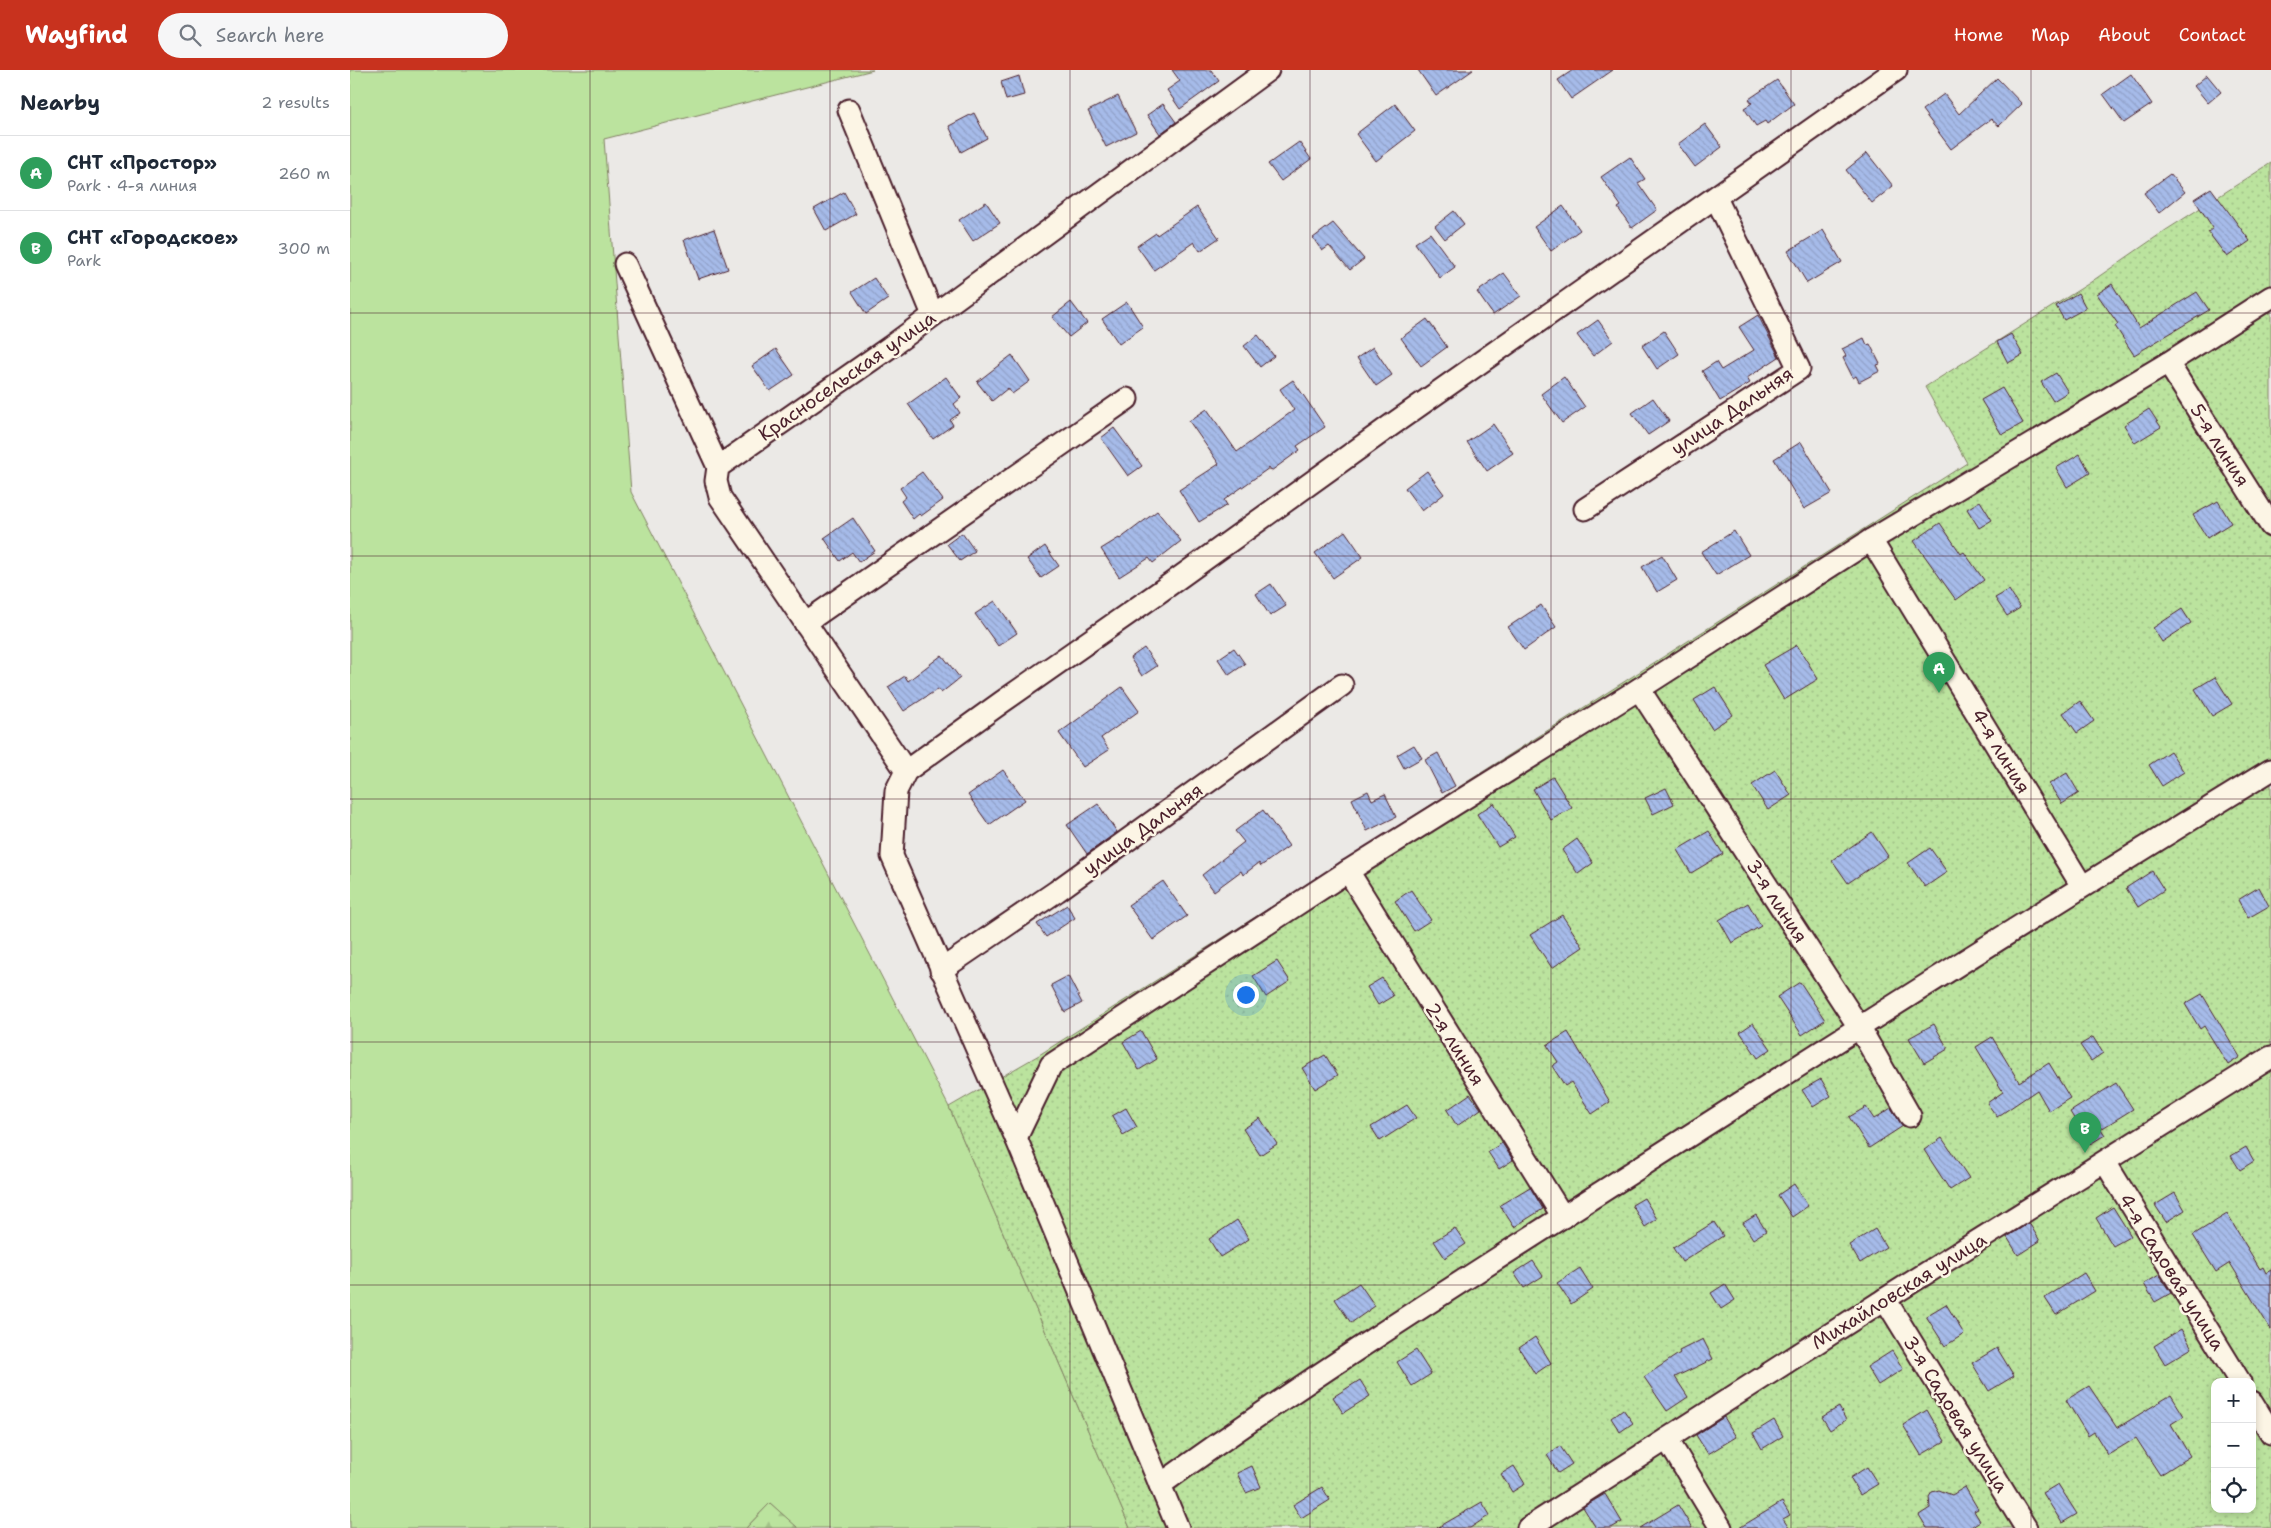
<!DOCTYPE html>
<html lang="en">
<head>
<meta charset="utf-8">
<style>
  :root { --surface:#fff; --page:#f6f6f7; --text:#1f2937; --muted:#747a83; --line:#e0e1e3; --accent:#c8321e }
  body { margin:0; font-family:"Shantell Sans",sans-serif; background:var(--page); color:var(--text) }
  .controls { position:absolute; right:15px; bottom:15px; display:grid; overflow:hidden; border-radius:10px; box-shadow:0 2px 8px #0003 }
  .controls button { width:45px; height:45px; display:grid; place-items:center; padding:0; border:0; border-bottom:1px solid var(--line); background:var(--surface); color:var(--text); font:25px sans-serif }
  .you { position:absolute; left:895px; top:924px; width:18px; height:18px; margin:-12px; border:4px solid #fff; border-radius:50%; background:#1a73e8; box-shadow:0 0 0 8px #1a73e833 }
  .badge { display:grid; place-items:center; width:32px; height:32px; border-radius:50%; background:var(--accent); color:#fff; font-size:16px; font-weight:700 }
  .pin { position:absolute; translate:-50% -41px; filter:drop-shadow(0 1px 2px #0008) }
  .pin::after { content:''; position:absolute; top:26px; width:18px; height:15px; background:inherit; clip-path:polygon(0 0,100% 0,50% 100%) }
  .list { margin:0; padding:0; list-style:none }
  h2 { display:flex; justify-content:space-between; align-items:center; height:65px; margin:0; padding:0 20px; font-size:21px }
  h2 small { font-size:16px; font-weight:400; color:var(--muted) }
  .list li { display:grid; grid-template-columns:32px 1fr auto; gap:15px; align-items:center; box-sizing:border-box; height:75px; padding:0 20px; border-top:1px solid var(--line) }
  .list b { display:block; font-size:19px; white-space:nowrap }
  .list p { margin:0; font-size:16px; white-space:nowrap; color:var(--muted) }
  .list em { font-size:16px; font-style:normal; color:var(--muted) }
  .icon { flex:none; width:28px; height:28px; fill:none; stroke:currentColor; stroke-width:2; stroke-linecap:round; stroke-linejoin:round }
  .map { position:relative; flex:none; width:1921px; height:1458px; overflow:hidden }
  header { display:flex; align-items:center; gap:30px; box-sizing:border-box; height:70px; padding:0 25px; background:var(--accent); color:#fff }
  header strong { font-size:24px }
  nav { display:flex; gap:28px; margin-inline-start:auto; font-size:18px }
  .search { width:350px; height:45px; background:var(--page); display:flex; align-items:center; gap:12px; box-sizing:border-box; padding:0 18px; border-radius:28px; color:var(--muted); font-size:19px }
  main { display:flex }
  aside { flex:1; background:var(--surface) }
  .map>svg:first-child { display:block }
  .green { fill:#bbe39e; stroke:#828164 }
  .forest { fill:url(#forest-firs); stroke:#828164 }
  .garden { fill:url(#garden-dots); stroke:#828164; fill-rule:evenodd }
  .building { fill:url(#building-back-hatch); stroke:#4a1f2b }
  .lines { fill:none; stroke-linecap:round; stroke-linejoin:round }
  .minor-casing { stroke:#4a1f2b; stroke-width:25 }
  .minor { stroke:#fcf5e5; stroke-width:21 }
  .grid { fill:none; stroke:#4a1f2b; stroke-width:1; stroke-opacity:0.55 }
  .labels { text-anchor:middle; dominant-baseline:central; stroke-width:5; stroke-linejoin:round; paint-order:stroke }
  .street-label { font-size:19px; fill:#4a1f2b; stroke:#fcf5e5 }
</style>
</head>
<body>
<header>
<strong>Wayfind</strong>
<div class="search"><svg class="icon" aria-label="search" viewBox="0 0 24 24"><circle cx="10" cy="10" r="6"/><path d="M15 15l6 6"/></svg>Search here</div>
<nav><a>Home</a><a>Map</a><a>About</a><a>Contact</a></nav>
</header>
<main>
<aside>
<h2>Nearby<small>2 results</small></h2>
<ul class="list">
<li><span class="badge" style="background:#2e9e5b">A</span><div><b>СНТ «Простор»</b><p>Park · 4-я линия</p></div><em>260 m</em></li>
<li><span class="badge" style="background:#2e9e5b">B</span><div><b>СНТ «Городское»</b><p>Park</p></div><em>300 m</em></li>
</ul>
</aside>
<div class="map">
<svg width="1921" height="1458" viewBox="0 0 1921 1458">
  <defs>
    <pattern id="forest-firs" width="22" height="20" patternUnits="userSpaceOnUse" patternTransform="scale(1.25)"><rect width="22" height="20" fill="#bbe39e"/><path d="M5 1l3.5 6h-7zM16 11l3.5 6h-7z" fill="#a2c288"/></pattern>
    <pattern id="garden-dots" width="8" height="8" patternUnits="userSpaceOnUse" patternTransform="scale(1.25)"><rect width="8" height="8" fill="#bbe39e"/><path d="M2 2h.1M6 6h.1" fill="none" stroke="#a2c288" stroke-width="1.8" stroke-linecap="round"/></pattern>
    <pattern id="building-back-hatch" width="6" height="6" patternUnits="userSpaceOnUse" patternTransform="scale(1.25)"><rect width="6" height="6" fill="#a6bbe9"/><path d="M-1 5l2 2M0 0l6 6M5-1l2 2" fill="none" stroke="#90a0c8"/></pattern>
  </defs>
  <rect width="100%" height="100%" fill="#ebe9e6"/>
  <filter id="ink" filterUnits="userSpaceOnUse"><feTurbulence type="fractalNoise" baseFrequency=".02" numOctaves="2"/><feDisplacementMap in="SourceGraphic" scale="10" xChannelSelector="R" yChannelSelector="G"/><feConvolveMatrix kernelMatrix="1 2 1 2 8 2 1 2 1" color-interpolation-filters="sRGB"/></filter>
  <g filter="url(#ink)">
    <path class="green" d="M0,0H523L254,69L281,422L599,1037L780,1458H447L420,1433L396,1458H0Z"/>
    <path class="forest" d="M420,1433L447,1457V1458H396Z"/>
    <path class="garden" d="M1921,93V1458H780L599,1037L689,985L1617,393L1575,317L1738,214L1816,160ZM1865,1312H1902V1439H1865Z"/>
    <g class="building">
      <path d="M822,0H861L869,11L830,39L817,20L830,11Z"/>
      <path d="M1068,0H1123L1086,26Z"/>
      <path d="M1223,0H1263L1221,29L1208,10Z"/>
      <path d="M1781,4L1802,34L1774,53L1753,24Z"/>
      <path d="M1857,5L1871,22L1858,33L1844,16Z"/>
      <path d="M669,6L674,25L656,30L651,12Z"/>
      <path d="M1647,8L1672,34L1649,56L1641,49L1601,79L1572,40L1594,24L1609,44Z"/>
      <path d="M1427,10L1444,34L1417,54L1415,51L1406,56L1394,38L1402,33L1399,29Z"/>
      <path d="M768,26L786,62L756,77L738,41Z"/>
      <path d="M813,34L826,52L810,64L797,45Z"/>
      <path d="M1045,34L1065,61L1026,91L1006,64Z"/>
      <path d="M624,43L637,68L611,82L599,56Z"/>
      <path d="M1355,54L1372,77L1345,97L1328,74Z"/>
      <path d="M949,72L961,89L931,111L918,94Z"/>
      <path d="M1517,83L1543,116L1522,133L1496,100Z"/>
      <path d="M1280,87L1295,109L1288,113L1307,140L1282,158L1268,138L1271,136L1251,107Z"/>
      <path d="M1820,104L1835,122L1809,143L1794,123Z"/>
      <path d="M1861,118L1900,171L1877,187L1858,162L1863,158L1844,129Z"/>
      <path d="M494,122L506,144L476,161L464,139Z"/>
      <path d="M636,132L650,153L623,171L609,150Z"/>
      <path d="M1213,136L1230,160L1201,181L1184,157Z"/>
      <path d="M847,137L869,168L850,181L844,172L804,200L787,176L806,163L807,165Z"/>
      <path d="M1104,141L1114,154L1095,169L1085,156Z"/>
      <path d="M983,153L1014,189L1000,200L979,176L972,181L963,168Z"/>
      <path d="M364,159L378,199L348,209L334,170Z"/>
      <path d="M1473,160L1492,192L1457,213L1438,181Z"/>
      <path d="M1080,163L1105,197L1090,208L1065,173Z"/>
      <path d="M1154,203L1171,226L1143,245L1127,222Z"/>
      <path d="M524,208L538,229L516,244L502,222Z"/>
      <path d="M1762,214L1789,258L1847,222L1859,240L1784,285L1765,256L1768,254L1747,224Z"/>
      <path d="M1728,223L1736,238L1714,250L1706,236Z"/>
      <path d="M721,232L737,253L719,267L702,247Z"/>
      <path d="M777,232L793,257L769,274L752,249Z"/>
      <path d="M1408,245L1429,287L1397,308L1400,313L1370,331L1352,301L1366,292L1371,300L1404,280L1389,257Z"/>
      <path d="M1077,249L1097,277L1071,296L1051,268Z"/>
      <path d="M1248,250L1263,271L1243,286L1227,265Z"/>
      <path d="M1314,261L1329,284L1307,299L1292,276Z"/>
      <path d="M1661,264L1673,285L1658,293L1647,272Z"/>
      <path d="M908,265L924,286L910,297L894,276Z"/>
      <path d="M1514,268L1517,275L1520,274L1530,294L1527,295L1530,301L1509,312L1506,306L1503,308L1493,288L1496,286L1492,279Z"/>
      <path d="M1023,277L1042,305L1026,316L1007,288Z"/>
      <path d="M426,279L444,305L420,321L402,296Z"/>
      <path d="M662,285L680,311L662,324L658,318L642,331L627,312Z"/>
      <path d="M1706,303L1718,322L1703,331L1691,312Z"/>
      <path d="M596,307L611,328L604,334L610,343L600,350L603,355L583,369L558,334Z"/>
      <path d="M1214,307L1235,337L1212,353L1191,324Z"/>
      <path d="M943,310L975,357L947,376L950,380L921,401L919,398L874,430L877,435L849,452L829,420L869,394L839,351L857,339L887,382L944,340L930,319Z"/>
      <path d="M1652,318L1673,353L1652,365L1631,330Z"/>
      <path d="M1303,328L1319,351L1298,365L1282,343Z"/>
      <path d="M1799,339L1811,357L1785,373L1774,355Z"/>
      <path d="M1143,354L1163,383L1137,401L1117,372Z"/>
      <path d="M764,358L792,396L778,406L751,368Z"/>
      <path d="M1451,372L1482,423L1454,439L1424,389Z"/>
      <path d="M1730,384L1740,403L1717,417L1706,398Z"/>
      <path d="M1077,401L1094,424L1072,441L1055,418Z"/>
      <path d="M572,402L593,430L571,446L569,444L563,449L551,431L556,427L550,418Z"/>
      <path d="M1630,431L1642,450L1629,458L1617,439Z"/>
      <path d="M1868,431L1881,453L1857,468L1843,445Z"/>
      <path d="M807,441L831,471L803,493L799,488L769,507L751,479L769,468L770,469Z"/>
      <path d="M503,448L525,481L509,492L502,482L490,491L474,468Z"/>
      <path d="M1590,453L1611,484L1614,482L1634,510L1606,530L1564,471Z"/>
      <path d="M995,461L1013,487L983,508L965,483Z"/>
      <path d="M1384,461L1399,485L1366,505L1351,482Z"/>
      <path d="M612,463L625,481L610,491L597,474Z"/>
      <path d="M695,476L709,496L691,508L677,489Z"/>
      <path d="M1312,485L1327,510L1307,522L1292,497Z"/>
      <path d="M921,514L936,536L920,546L906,524Z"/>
      <path d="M1659,520L1670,538L1657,546L1645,528Z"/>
      <path d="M645,531L667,563L648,576L625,544Z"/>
      <path d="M1191,535L1206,557L1174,580L1158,557Z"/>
      <path d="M1832,539L1841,553L1812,572L1803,558Z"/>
      <path d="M1447,575L1468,609L1434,630L1413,595Z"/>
      <path d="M794,578L807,596L792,606L780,588Z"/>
      <path d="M884,578L895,594L879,605L868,589Z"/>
      <path d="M592,585L610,608L591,623L588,619L554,641L538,617L555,606L558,611Z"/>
      <path d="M1865,607L1882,634L1862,646L1845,619Z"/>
      <path d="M772,617L789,641L751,668L759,680L733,697L709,663Z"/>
      <path d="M1365,617L1383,645L1362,659L1344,630Z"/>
      <path d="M1730,631L1744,651L1727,663L1713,643Z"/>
      <path d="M1064,675L1072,688L1054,698L1047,685Z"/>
      <path d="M1820,681L1834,702L1812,716L1799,695Z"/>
      <path d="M1088,683L1105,716L1092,723L1075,690Z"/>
      <path d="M653,700L675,730L639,755L618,725Z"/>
      <path d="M1425,700L1441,725L1418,740L1402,715Z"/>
      <path d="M1717,703L1729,723L1712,734L1699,714Z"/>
      <path d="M1203,707L1222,738L1201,750L1183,719Z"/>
      <path d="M1316,718L1324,734L1303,744L1295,728Z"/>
      <path d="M1018,721L1022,730L1035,724L1046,747L1017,761L1002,729Z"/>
      <path d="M1144,733L1165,767L1148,777L1127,744Z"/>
      <path d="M748,734L767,762L737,784L717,755Z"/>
      <path d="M913,740L939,776L911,796L909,793L893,805L891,801L864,821L852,805L894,772L885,761Z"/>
      <path d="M1359,761L1373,784L1341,803L1327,780Z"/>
      <path d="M1522,762L1538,786L1498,813L1482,790Z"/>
      <path d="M1227,769L1243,793L1228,804L1212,780Z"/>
      <path d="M1580,778L1597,802L1575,817L1558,793Z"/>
      <path d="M1802,801L1814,820L1788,837L1776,818Z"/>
      <path d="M813,811L837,846L803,870L778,835Z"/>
      <path d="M1909,817L1919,836L1898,848L1888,830Z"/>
      <path d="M1061,820L1081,850L1064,861L1045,831Z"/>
      <path d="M1398,833L1411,856L1382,873L1369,850Z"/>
      <path d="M717,835L725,848L696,867L687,854Z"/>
      <path d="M1212,845L1233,877L1202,898L1180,865Z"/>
      <path d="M927,891L940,911L916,927L903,906Z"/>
      <path d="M718,906L732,933L715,942L701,915Z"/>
      <path d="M1032,908L1043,926L1028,935L1017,917Z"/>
      <path d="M1450,912L1475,950L1452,965L1427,927Z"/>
      <path d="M1852,924L1890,987L1878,995L1854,956L1850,959L1835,934Z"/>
      <path d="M1403,953L1421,979L1408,988L1390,962Z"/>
      <path d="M1584,954L1598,979L1574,993L1559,968Z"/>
      <path d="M791,961L807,989L789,1000L773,972Z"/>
      <path d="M1218,962L1260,1032L1242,1044L1221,1012L1215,1016L1202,996L1208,992L1197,975Z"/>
      <path d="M1642,967L1669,1012L1699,993L1720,1028L1699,1041L1687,1020L1647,1047L1637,1033L1653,1022L1626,977Z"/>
      <path d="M1743,967L1753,983L1741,991L1730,975Z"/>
      <path d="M975,985L988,1005L965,1019L952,998Z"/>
      <path d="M1471,1009L1481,1026L1463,1037L1452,1020Z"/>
      <path d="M1766,1013L1783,1039L1751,1059L1755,1065L1740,1074L1720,1042Z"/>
      <path d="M1120,1024L1131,1039L1107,1056L1097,1040Z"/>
      <path d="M1057,1035L1066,1048L1030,1071L1021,1057Z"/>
      <path d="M1516,1037L1524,1049L1541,1038L1553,1056L1519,1078L1499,1047Z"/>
      <path d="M776,1038L787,1057L773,1065L762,1046Z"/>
      <path d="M910,1048L927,1074L910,1085L893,1059Z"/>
      <path d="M1592,1068L1619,1108L1600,1120L1574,1080Z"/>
      <path d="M1152,1073L1163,1090L1149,1099L1138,1082Z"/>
      <path d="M1896,1077L1904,1091L1890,1100L1881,1086Z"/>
      <path d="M1444,1114L1458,1136L1442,1147L1428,1125Z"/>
      <path d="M1180,1117L1193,1139L1164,1157L1150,1135Z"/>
      <path d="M1825,1123L1835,1140L1816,1152L1805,1135Z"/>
      <path d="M1294,1128L1307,1149L1295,1157L1282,1135Z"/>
      <path d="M1763,1137L1781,1166L1763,1176L1746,1148Z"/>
      <path d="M1877,1144L1910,1199L1913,1197L1916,1203L1921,1200V1260L1880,1193L1866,1202L1843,1165Z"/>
      <path d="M1406,1145L1416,1161L1403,1169L1393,1153Z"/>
      <path d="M887,1150L899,1169L870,1187L859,1169Z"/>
      <path d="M1364,1152L1373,1166L1332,1192L1323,1178Z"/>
      <path d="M1679,1153L1690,1171L1668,1185L1657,1167Z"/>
      <path d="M1105,1158L1116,1174L1095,1188L1084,1171Z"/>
      <path d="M1525,1159L1536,1177L1510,1193L1499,1175Z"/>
      <path d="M1183,1191L1193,1206L1174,1218L1164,1203Z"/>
      <path d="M1230,1198L1243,1219L1221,1234L1207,1213Z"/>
      <path d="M1734,1203L1745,1221L1706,1245L1695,1228Z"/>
      <path d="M1809,1205L1821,1223L1805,1232L1794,1214Z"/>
      <path d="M1009,1213L1025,1236L1001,1253L985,1229Z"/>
      <path d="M1375,1214L1385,1230L1371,1239L1361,1223Z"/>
      <path d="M1596,1234L1614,1264L1595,1276L1576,1246Z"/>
      <path d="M1831,1259L1842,1278L1815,1294L1804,1276Z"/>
      <path d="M1185,1267L1201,1293L1185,1304L1169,1278Z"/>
      <path d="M1353,1269L1363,1289L1325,1307L1338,1327L1317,1341L1294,1307L1330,1283L1329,1281Z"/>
      <path d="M1647,1278L1664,1306L1639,1321L1622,1293Z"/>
      <path d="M1066,1280L1081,1304L1062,1316L1047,1292Z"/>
      <path d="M1542,1281L1553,1299L1528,1315L1517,1297Z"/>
      <path d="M1010,1310L1020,1326L993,1343L983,1327Z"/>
      <path d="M1739,1316L1767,1358L1821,1325L1834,1346L1821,1354L1840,1386L1810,1405L1786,1368L1758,1385L1744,1362L1738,1366L1716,1330Z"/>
      <path d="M1489,1337L1496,1350L1480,1360L1472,1347Z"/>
      <path d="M1273,1339L1283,1353L1270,1362L1261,1348Z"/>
      <path d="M1577,1340L1595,1371L1571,1385L1553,1355Z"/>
      <path d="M1374,1347L1386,1367L1358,1384L1346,1365Z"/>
      <path d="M1424,1350L1433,1366L1412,1379L1403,1363Z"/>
      <path d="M1210,1376L1222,1394L1208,1403L1197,1385Z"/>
      <path d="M902,1396L911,1417L896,1423L887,1403Z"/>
      <path d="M1164,1396L1175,1414L1162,1422L1151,1404Z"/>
      <path d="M1517,1397L1528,1414L1510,1425L1500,1408Z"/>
      <path d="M1708,1414L1727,1444L1712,1453L1693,1423Z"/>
      <path d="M972,1417L980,1430L951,1448L943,1435Z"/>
      <path d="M1615,1417L1628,1439L1624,1441L1630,1451L1619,1458H1577L1569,1445L1580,1438L1579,1427L1582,1422L1589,1420L1602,1425Z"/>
      <path d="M1255,1424L1272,1452L1261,1458H1246L1233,1437Z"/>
      <path d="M1132,1432L1140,1445L1120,1458H1087Z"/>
      <path d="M1432,1432L1440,1445L1433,1449L1439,1458H1389Z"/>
      <path d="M1328,1435L1342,1458H1290Z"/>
    </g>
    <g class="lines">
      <defs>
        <g id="minor">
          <path d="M499,40L583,245"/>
          <path d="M275,194L368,397"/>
          <path d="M1818,293L1921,456"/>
          <path d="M1235,439L1449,299L1366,128"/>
          <path d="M1521,470L1732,816"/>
          <path d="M455,553L777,329"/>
          <path d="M1289,619L1509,957L1560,1046"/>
          <path d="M556,701L370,427L366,411L368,397L540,277L918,0"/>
          <path d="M998,801L1213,1147"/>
          <path d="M591,900L707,821L992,615"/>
          <path d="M666,1068L701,995L998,801L1289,619L1521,470L1818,293L1921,227"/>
          <path d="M1755,1092L1890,1312"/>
          <path d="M1535,1229L1676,1458"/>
          <path d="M1902,1332L1921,1363"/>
          <path d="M1317,1369L1371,1458"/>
          <path d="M810,1415C962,1305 1122,1205 1281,1103C1493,967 1706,832 1921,700"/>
          <path d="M828,1458L666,1068L542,786L546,721L556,701L652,632L808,523L1040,356L1546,0"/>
          <path d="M1178,1458L1535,1229L1921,987"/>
        </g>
      </defs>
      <use href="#minor" class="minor-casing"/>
      <use href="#minor" class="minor"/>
    </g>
  </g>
  <path class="grid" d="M240,0V1458M480,0V1458M720,0V1458M960,0V1458M1201,0V1458M1441,0V1458M1681,0V1458M0,243H1921M0,486H1921M0,729H1921M0,972H1921M0,1215H1921"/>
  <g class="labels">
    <g class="street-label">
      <text transform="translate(497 306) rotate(-35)">Красносельская улица</text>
      <text transform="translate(1382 341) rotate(-34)">улица Дальняя</text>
      <text transform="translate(1870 375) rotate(58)">5-я линия</text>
      <text transform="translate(1651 681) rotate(59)">4-я линия</text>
      <text transform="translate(793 759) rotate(-36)">улица Дальняя</text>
      <text transform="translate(1427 831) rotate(57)">3-я линия</text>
      <text transform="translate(1105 974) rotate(58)">2-я линия</text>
      <text transform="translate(1822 1202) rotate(58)">4-я Садовая улица</text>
      <text transform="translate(1549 1221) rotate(-32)">Михайловская улица</text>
      <text transform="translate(1606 1344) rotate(58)">3-я Садовая улица</text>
    </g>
  </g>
</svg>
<div class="controls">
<button>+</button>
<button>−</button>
<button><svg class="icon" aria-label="locate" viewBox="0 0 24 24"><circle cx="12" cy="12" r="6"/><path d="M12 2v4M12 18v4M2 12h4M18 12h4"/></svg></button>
</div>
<div class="you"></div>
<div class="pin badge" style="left:1589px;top:623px;background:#2e9e5b">A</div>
<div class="pin badge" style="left:1735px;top:1083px;background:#2e9e5b">B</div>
</div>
</main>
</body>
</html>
